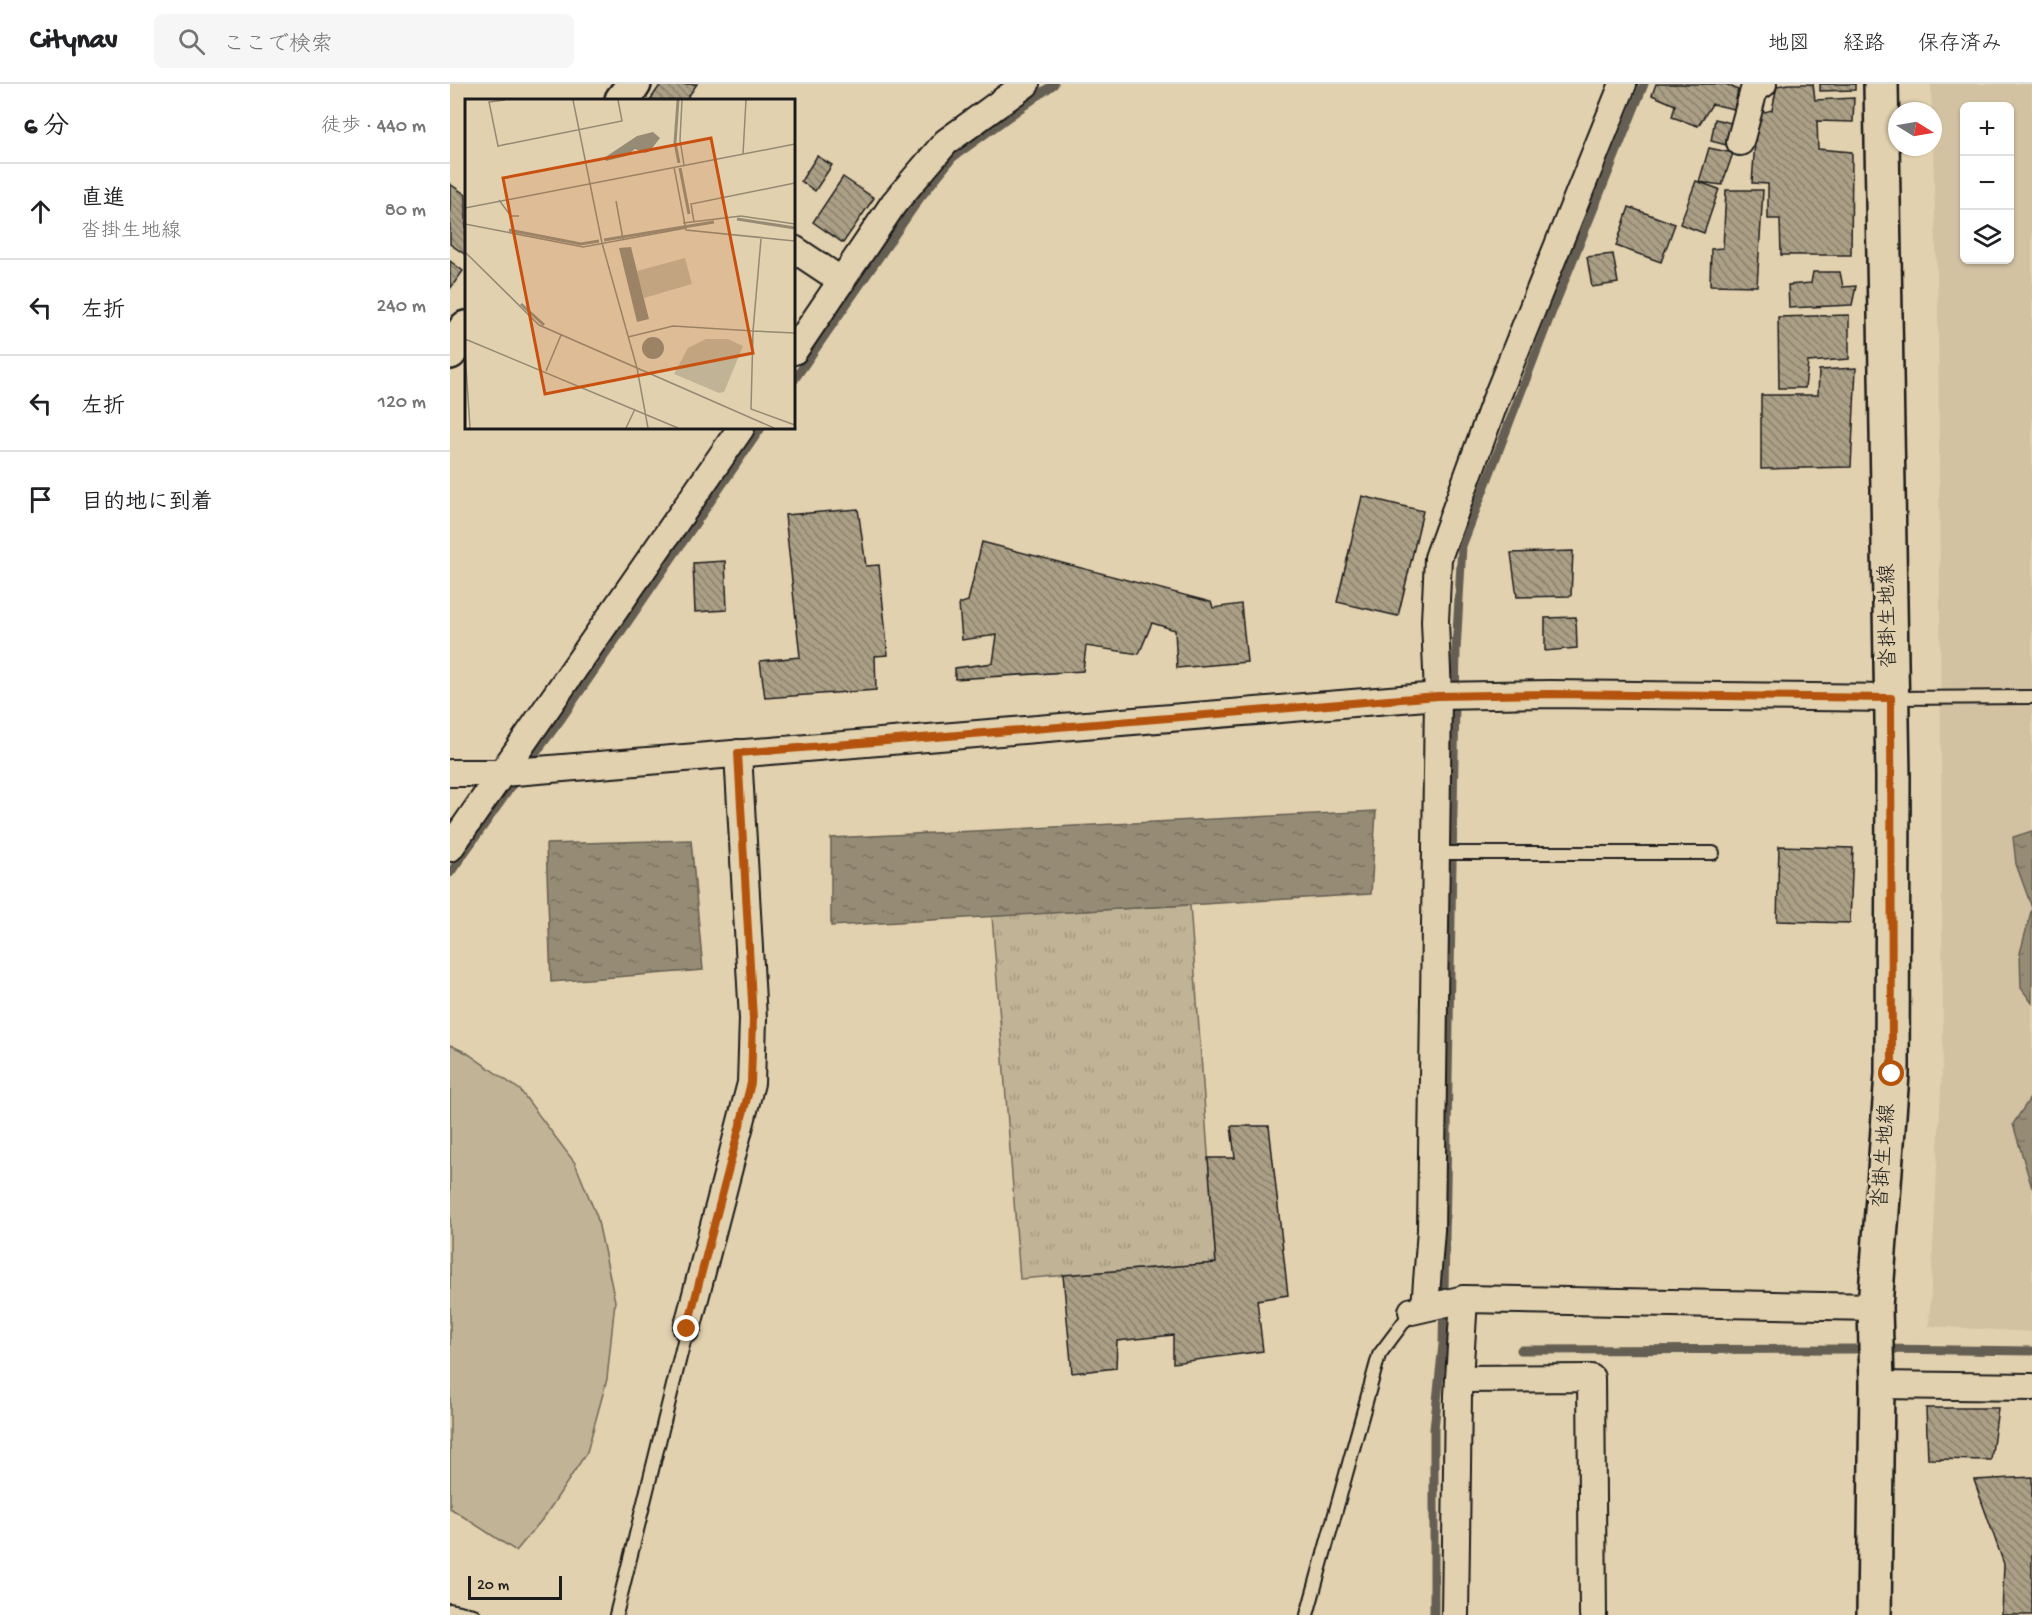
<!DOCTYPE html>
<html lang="ja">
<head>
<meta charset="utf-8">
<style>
  :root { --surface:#fff; --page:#f6f6f6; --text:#202124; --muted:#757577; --line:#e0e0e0 }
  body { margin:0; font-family:"Gochi Hand","Klee One",sans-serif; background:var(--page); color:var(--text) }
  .controls { position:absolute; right:18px; top:18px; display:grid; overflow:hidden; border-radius:9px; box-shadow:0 2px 4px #0004 }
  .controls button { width:54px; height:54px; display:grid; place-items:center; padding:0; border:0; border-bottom:2px solid var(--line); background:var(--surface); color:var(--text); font:30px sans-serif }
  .compass { position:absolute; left:1438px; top:18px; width:54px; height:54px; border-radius:50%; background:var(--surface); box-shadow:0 2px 4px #0004; rotate:101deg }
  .scale { position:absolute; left:18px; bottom:15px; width:94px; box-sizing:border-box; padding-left:6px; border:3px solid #1c1c1c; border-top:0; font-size:16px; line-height:21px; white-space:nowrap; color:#1c1c1c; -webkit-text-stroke:4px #e2d1ae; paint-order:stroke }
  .stop { position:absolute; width:18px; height:18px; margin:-14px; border:4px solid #b45309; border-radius:50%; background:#fff }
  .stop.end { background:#b45309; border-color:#fff; box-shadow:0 2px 6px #0008 }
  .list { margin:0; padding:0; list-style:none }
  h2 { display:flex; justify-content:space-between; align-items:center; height:78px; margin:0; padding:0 24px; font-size:26px }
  h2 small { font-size:20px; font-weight:400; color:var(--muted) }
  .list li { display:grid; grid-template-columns:39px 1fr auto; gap:18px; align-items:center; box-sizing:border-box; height:96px; padding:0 24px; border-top:2px solid var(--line) }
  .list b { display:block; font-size:22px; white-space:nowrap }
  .list p { margin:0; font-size:20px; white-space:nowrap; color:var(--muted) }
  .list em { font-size:20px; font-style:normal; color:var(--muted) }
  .icon { flex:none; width:33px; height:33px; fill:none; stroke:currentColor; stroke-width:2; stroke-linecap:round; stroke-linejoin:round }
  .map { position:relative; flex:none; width:1582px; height:1531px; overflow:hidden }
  header { display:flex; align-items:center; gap:36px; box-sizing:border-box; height:84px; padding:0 30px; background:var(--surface); border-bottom:2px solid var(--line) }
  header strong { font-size:28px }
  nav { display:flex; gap:33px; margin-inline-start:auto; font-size:21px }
  .search { width:420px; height:54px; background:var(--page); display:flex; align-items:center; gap:15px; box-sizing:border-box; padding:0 21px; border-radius:9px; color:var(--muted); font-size:22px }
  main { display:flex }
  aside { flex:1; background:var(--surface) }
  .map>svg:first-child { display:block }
  .built { fill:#d2c2a2; fill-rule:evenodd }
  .grass { fill:url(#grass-tufts); stroke:#6e6859; stroke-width:1.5 }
  .pitch { fill:#c1b396; stroke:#6e6859; stroke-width:1.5 }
  .water { fill:url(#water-ripples); stroke:#655f52; stroke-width:1.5 }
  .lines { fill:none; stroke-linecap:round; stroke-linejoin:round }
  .stream { stroke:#655f52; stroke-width:9 }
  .building { fill:url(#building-back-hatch); stroke:#1c1c1c; stroke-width:1.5 }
  .lane-casing { stroke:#1c1c1c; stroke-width:16 }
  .street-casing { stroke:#1c1c1c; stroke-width:30 }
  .secondary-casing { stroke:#1c1c1c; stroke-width:38 }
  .lane { stroke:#e2d1ae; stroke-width:12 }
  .street { stroke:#e2d1ae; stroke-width:26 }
  .secondary { stroke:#e2d1ae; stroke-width:33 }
  .route { stroke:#b45309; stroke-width:8 }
  .labels { text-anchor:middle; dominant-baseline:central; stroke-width:6; stroke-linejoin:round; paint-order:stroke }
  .street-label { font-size:21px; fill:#1c1c1c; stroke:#e2d1ae }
  .inset-river { fill:none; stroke:#968c76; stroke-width:3 }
  .inset-road { fill:none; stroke:#938974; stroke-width:1.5 }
  .view { fill:#c9500e; fill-opacity:0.15; stroke:#c9500e; stroke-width:3 }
  .inset-edge { fill:none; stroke:#1c1c1c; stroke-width:3 }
</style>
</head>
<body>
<header>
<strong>Citynav</strong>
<div class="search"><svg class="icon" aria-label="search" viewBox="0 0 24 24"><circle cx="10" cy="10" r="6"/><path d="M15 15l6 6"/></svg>ここで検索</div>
<nav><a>地図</a><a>経路</a><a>保存済み</a></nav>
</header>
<main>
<aside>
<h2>6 分<small>徒歩 · 440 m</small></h2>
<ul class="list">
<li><svg class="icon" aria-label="ahead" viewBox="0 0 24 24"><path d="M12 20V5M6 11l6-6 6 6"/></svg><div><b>直進</b><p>沓掛生地線</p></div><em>80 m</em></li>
<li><svg class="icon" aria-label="left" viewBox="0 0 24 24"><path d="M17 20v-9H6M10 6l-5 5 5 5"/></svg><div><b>左折</b></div><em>240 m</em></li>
<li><svg class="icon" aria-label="left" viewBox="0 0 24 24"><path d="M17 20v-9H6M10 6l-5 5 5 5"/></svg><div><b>左折</b></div><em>120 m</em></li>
<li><svg class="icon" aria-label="arrive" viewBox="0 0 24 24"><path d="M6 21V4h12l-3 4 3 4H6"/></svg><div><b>目的地に到着</b></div></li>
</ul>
</aside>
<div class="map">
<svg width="1582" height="1531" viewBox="0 0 1582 1531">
  <defs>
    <pattern id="grass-tufts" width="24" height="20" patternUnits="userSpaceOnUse" patternTransform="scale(1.5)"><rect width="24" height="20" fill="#c1b396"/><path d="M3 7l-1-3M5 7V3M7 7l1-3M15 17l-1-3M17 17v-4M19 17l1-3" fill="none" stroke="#a59981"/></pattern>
    <pattern id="water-ripples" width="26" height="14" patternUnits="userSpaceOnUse" patternTransform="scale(1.5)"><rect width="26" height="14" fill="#968c76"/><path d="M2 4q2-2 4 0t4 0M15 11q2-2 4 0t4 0" fill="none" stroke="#7a7260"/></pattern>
    <pattern id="building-back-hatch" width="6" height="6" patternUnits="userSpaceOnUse" patternTransform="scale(1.5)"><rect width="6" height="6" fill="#ab9f86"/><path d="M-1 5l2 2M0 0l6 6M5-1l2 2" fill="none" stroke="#8a816d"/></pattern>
  </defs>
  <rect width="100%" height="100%" fill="#e2d1ae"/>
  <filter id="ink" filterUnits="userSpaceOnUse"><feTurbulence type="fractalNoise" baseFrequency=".0167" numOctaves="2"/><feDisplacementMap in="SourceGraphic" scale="12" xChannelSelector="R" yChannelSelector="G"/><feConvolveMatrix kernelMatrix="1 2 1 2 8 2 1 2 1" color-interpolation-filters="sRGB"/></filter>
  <g filter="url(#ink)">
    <path class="built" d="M1481,0H1582V1248L1479,1242L1493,967L1488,227ZM1514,22H1560V176H1514Z"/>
    <path class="grass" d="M740,821L766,1179L570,1195L542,832Z"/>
    <path class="pitch" d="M0,961L17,969L70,1006L125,1079L147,1133L165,1217L157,1295L137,1368L95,1432L66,1467L0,1424Z"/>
    <g class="water">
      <path d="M926,727L921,810L381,842V754Z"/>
      <path d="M1582,747V919L1571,904L1570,869L1582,824L1566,780L1563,753Z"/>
      <path d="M241,756L253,886L101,898L96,760Z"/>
      <path d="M1582,1011V1104L1563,1040Z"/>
    </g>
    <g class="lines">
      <g class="stream">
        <path d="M344,296L470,114L503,73L604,0"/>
        <path d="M76,682L111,635L311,344"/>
        <path d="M0,789L68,693"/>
        <path d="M1433,1265L1582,1267"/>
        <path d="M1071,1266L1419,1265"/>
        <path d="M984,1531V1345L993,1260L1006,567L1012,462L1101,230L1194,0"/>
      </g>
    </g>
    <g class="building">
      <path d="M211,0H247L236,16H200Z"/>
      <path d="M1206,0H1276L1288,6L1284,25L1262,20L1248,42L1222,33L1225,21L1202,11Z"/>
      <path d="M1339,0H1363L1365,16L1404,14L1403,38L1367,37L1368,65L1402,68L1401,171H1331L1330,135H1318V100L1302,99L1307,30L1322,26L1327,2Z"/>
      <path d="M1370,0H1405V6L1370,7Z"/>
      <path d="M1265,35L1285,40L1280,62L1261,57Z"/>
      <path d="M1259,64L1283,69L1272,101L1249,98Z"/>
      <path d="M367,72L382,81L365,107L351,97Z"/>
      <path d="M393,93L424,114L393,159L363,138Z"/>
      <path d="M1246,97L1269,105L1254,149L1230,140Z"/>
      <path d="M0,100L16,111V171L0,160Z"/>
      <path d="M1276,106H1313L1307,202L1260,201L1261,165L1273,164Z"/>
      <path d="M1179,123L1225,140L1211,178L1166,162Z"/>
      <path d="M1163,170L1168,199L1142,203L1137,173Z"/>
      <path d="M0,177L13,187L0,205Z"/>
      <path d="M1363,188H1390L1393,203L1406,202L1402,221L1339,224L1338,201L1361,199Z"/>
      <path d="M1399,231V275L1358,278L1355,304H1329L1328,233Z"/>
      <path d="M1406,284L1401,383L1311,385V311H1368L1369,286Z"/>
      <path d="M912,412L973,427L948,532L887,518Z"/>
      <path d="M408,425L416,482L429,481L438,571L425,572L426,606L315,614L310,577L350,573L335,431Z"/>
      <path d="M532,458L761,518L763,524L791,520L797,578L727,584L725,546L702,539L689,570L636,562L633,587L505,595V584L543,579L547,551L512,556L509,520L518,517Z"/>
      <path d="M1123,467L1121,512L1067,513L1061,469Z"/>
      <path d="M275,477L277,526L245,528L243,479Z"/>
      <path d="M1126,533L1127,564L1095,567V534Z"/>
      <path d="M1329,762L1403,764L1400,839L1327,837Z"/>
      <path d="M781,1042H819L838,1211L807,1216L813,1267L723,1279V1251L667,1257L666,1284L622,1289L613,1191L766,1179L758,1074H785Z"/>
      <path d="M1476,1324H1548L1541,1376L1478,1375Z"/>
      <path d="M1582,1393V1531H1552L1554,1480L1524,1396Z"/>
    </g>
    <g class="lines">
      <defs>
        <g id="lane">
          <path d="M1442,614L1582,613"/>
          <path d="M985,769H1263"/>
          <path d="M0,1526L24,1531"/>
          <path d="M166,1531L237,1245"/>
          <path d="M857,1531L929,1271L962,1227"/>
        </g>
        <g id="street">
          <path d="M1290,58L1304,6L1313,0"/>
          <path d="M344,165L392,197"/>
          <path d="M344,267L444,119L496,58L576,0"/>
          <path d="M0,689H52L988,612L1100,610L1441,614"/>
          <path d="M0,764L291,344"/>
          <path d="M975,1223L981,1146L988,612L985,537L988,474L1044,320L1173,0"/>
          <path d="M962,1227L1014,1215L1425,1223"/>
          <path d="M237,1245L301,999L303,935L288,669"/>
          <path d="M1009,1295L1141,1294L1143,1531"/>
          <path d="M1427,1301L1582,1303"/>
          <path d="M1005,1531L1008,1311L1014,1215"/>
        </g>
        <g id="secondary">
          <path d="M172,16L184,0"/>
          <path d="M0,268L16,244"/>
          <path d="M1424,1531L1427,1301L1425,1223L1442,990L1443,693L1431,0"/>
        </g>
      </defs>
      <use href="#lane" class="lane-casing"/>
      <use href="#street" class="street-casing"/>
      <use href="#secondary" class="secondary-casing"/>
      <use href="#lane" class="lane"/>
      <use href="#street" class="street"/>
      <use href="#secondary" class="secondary"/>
    </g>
  </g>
  <g class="lines" filter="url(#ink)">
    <path class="route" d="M237,1245L301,999L303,935L288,669L988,612L1100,610L1441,614L1442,990"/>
  </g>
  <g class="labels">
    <g class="street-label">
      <text transform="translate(1440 532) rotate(-91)">沓掛生地線</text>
      <text transform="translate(1436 1072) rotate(-86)">沓掛生地線</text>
    </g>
  </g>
  <g transform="translate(15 15)">
    <rect width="330" height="330" fill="#e2d1ae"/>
    <path d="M220,159L227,185L179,199L172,172Z" fill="#c1b396"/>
    <path d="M241,240H263L278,247L259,293L254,294L209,275L223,249Z" fill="#c1b396"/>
    <path d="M188,33L195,39L185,52L180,54L170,50L161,57L141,62L139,59L172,37ZM166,148L184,220L172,223L154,149ZM177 249a11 11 0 1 1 22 0a11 11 0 1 1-22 0Z" fill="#968c76"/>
    <path class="inset-river" d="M213,1L210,44L214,64M215,69L224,115M272,120L330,129M44,131L116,145L134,142M139,141L249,123M56,205L79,226"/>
    <path class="inset-road" d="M40,1L24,3L33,47L157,22L153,1M108,1L137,144L172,269L183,329M217,1L215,41L219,66M278,55L281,1M209,68L221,131L330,142M34,101L46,117H54M151,102L158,140M0,109L330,45M229,123L226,105L330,84M218,124L276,117L330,125M0,125L118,148L221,129M0,153L74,226L309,329M330,234L288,232L286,310L330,326M163,238L208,227L288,232L296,140M0,240L213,329M0,252L5,329M81,272L96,236M161,329L170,310"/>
    <path class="view" d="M246,39L288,254L80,295L38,79Z"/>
    <rect width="330" height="330" class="inset-edge"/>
  </g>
</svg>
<div class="controls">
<button>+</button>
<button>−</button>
<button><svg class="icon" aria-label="layers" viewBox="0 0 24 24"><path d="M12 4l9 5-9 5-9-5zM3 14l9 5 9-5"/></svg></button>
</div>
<svg class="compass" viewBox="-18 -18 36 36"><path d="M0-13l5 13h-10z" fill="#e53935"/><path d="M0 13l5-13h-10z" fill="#757577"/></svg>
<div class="scale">20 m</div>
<div class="stop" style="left:1442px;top:990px"></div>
<div class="stop end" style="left:237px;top:1245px"></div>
</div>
</main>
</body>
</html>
